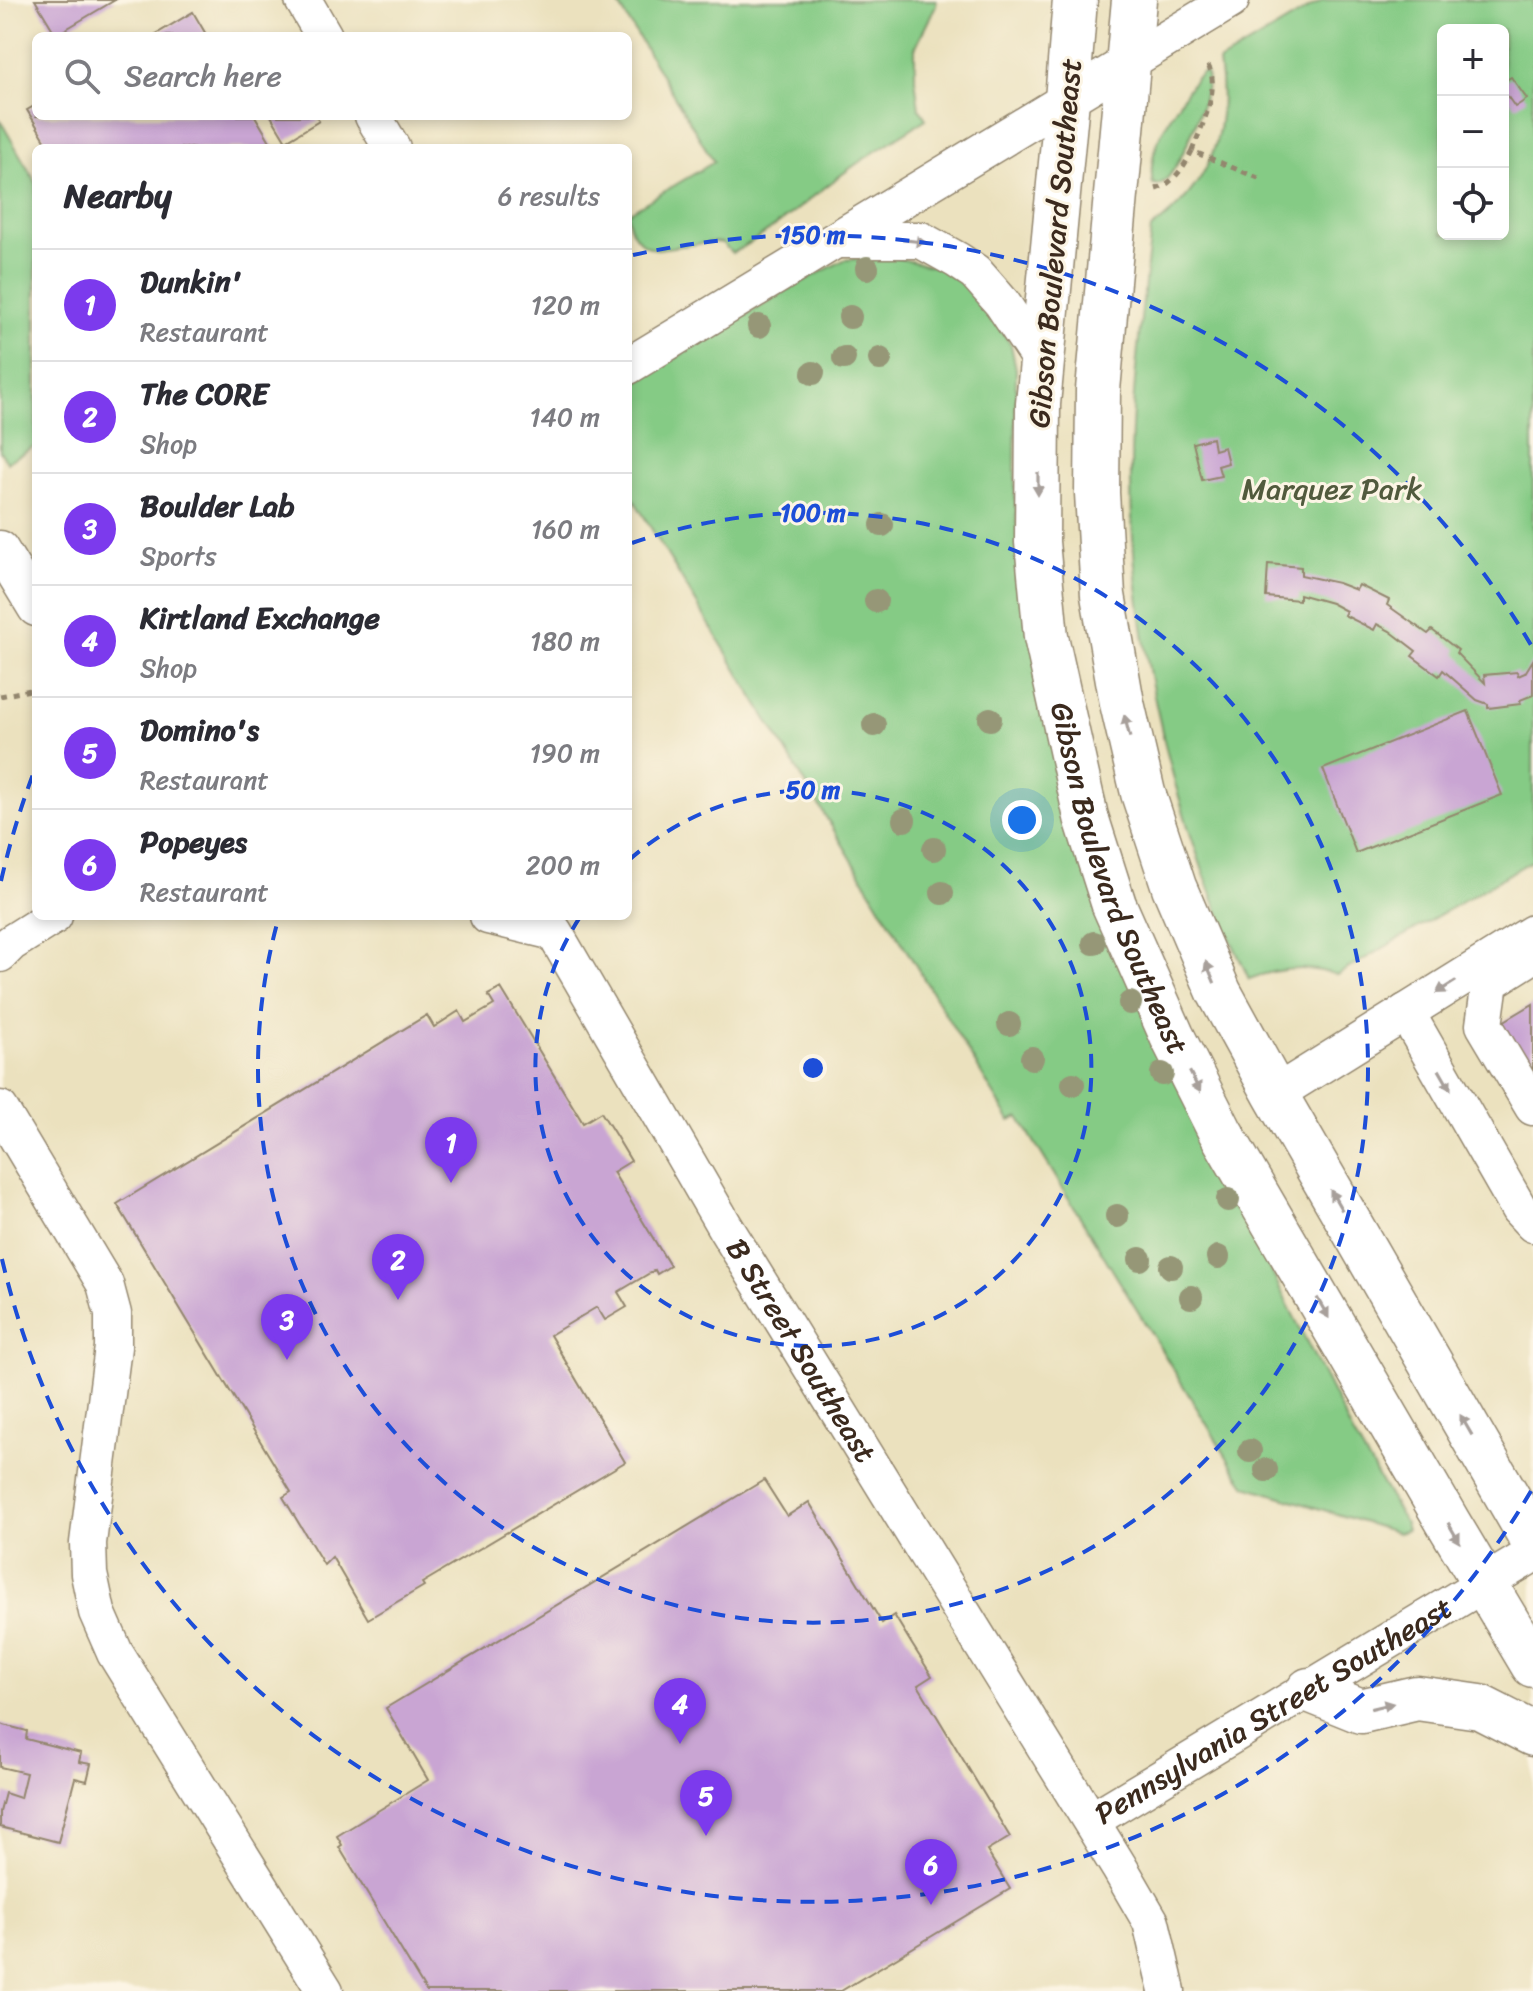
<!DOCTYPE html>
<html lang="en">
<head>
<meta charset="utf-8">
<style>
  :root { --surface:#fff; --page:#f7f7f7; --text:#2b2b33; --muted:#7c7c81; --line:#e1e1e2; --accent:#7c3aed }
  body { margin:0; font-family:Sriracha,sans-serif; background:var(--page); color:var(--text) }
  .controls { position:absolute; right:24px; top:24px; display:grid; overflow:hidden; border-radius:12px; box-shadow:0 4px 12px #0003 }
  .controls button { width:72px; height:72px; display:grid; place-items:center; padding:0; border:0; border-bottom:2px solid var(--line); background:var(--surface); color:var(--text); font:40px sans-serif }
  .you { position:absolute; left:1022px; top:820px; width:28px; height:28px; margin:-20px; border:6px solid #fff; border-radius:50%; background:#1a73e8; box-shadow:0 0 0 12px #1a73e833 }
  .badge { display:grid; place-items:center; width:52px; height:52px; border-radius:50%; background:var(--accent); color:#fff; font-size:26px; font-weight:700 }
  .pin { position:absolute; translate:-50% -66px; filter:drop-shadow(0 2px 4px #0008) }
  .pin::after { content:''; position:absolute; top:42px; width:28px; height:24px; background:inherit; clip-path:polygon(0 0,100% 0,50% 100%) }
  .list { margin:0; padding:0; list-style:none }
  h2 { display:flex; justify-content:space-between; align-items:center; height:104px; margin:0; padding:0 32px; font-size:34px }
  h2 small { font-size:26px; font-weight:400; color:var(--muted) }
  .list li { display:grid; grid-template-columns:52px 1fr auto; gap:24px; align-items:center; box-sizing:border-box; height:112px; padding:0 32px; border-top:2px solid var(--line) }
  .list b { display:block; font-size:30px; white-space:nowrap }
  .list p { margin:0; font-size:26px; white-space:nowrap; color:var(--muted) }
  .list em { font-size:26px; font-style:normal; color:var(--muted) }
  .icon { flex:none; width:44px; height:44px; fill:none; stroke:currentColor; stroke-width:2; stroke-linecap:round; stroke-linejoin:round }
  .map { position:relative; flex:none; width:1533px; height:1991px; overflow:hidden }
  .search { position:absolute; background:var(--surface); box-shadow:0 4px 12px #0003; left:32px; top:32px; width:600px; height:88px; display:flex; align-items:center; gap:20px; box-sizing:border-box; padding:0 28px; border-radius:12px; color:var(--muted); font-size:30px }
  .panel { position:absolute; background:var(--surface); box-shadow:0 4px 12px #0003; left:32px; top:144px; width:600px; height:776px; border-radius:12px }
  .map>svg:first-child { display:block }
  .green { fill:#85cb85; stroke:#607a52; stroke-width:2; fill-rule:evenodd }
  .building { fill:#c9a5d3 }
  .lines { fill:none; stroke-linecap:round; stroke-linejoin:round }
  .minor-casing { stroke:#93866e; stroke-width:39 }
  .major-casing { stroke:#93866e; stroke-width:47 }
  .path { stroke:#93866e; stroke-width:5; stroke-dasharray:6 6; stroke-linecap:butt }
  .minor { stroke:#fff; stroke-width:36 }
  .major { stroke:#fff; stroke-width:44 }
  .tree { fill:#969777 }
  .oneway { fill:#a79f9a }
  .ring { fill:none; stroke:#1d4ed8; stroke-width:4; stroke-dasharray:14 10 }
  .labels { text-anchor:middle; dominant-baseline:central; stroke-width:6; stroke-linejoin:round; paint-order:stroke }
  .street-label { font-size:30px; fill:#3b2a1e; stroke:#fcf5e5 }
  .park-label { font-size:30px; fill:#515a3d; stroke:#fcf5e5 }
  .centre { fill:#1d4ed8; stroke:#fcf5e5; stroke-width:4 }
  .ring-label { font-size:24px; text-anchor:middle; font-weight:bold; fill:#1d4ed8; stroke:#fcf5e5; stroke-width:6; stroke-linejoin:round; paint-order:stroke }
</style>
</head>
<body>
<div class="map">
<svg width="1533" height="1991" viewBox="0 0 1533 1991">
  <rect width="100%" height="100%" fill="#fcf5e5"/>
  <filter id="ink" filterUnits="userSpaceOnUse"><feTurbulence type="fractalNoise" baseFrequency=".0125" numOctaves="2"/><feDisplacementMap in="SourceGraphic" scale="16" xChannelSelector="R" yChannelSelector="G"/><feConvolveMatrix kernelMatrix="1 2 1 2 8 2 1 2 1" color-interpolation-filters="sRGB"/></filter>
  <filter id="wash" filterUnits="userSpaceOnUse"><feTurbulence type="fractalNoise" baseFrequency=".006" numOctaves="4" result="noise"/><feDisplacementMap in="SourceGraphic" scale="32" xChannelSelector="R" yChannelSelector="G"/><feGaussianBlur stdDeviation="1.8" result="paint"/><feColorMatrix in="noise" values="0 0 0 0 0 0 0 0 0 0 0 0 0 0 0 0 0 1.4 0 .05"/><feComposite in="paint" operator="in"/></filter>
  <g filter="url(#wash)">
    <rect width="100%" height="100%" fill="#ebe1be"/>
    <g class="green">
      <path d="M616,0H936V5L915,48V79L919,108L926,119C900,136 873,152 848,170C809,198 775,231 732,253L722,243L714,242L657,249C639,247 628,230 628,213L714,162Z"/>
      <path d="M1323,0H1533V860L1337,975C1307,965 1278,968 1249,979C1239,957 1228,935 1219,913C1165,779 1132,626 1131,482C1130,398 1142,313 1151,229C1210,186 1230,134 1219,62ZM1443,30H1503V234H1443Z"/>
      <path d="M1205,71C1208,78 1208,77 1207,83C1206,102 1177,179 1159,184C1157,185 1155,184 1153,184C1146,152 1168,120 1184,95C1191,85 1195,76 1205,71Z"/>
      <path d="M0,120L36,183V446L7,462L0,451Z"/>
      <path d="M888,256L939,268L977,293L1011,345L1016,369L1015,494L1019,562L1211,1151L1353,1434L1405,1523L1407,1530L1398,1533L1246,1486L1236,1472L1019,1117L1010,1121L628,490V387L794,286L844,260Z"/>
    </g>
    <g id="blocks">
      <g class="building">
        <path d="M35,0H115L56,35Z"/>
        <path d="M193,12L207,36H153Z"/>
        <path d="M1511,77L1527,99L1515,107L1503,90V82Z"/>
        <path d="M36,105V116H255L274,148H50L27,110Z"/>
        <path d="M271,116H315L319,121L286,141Z"/>
        <path d="M1212,438L1214,450L1224,447L1228,463L1218,466L1221,476L1202,480L1193,443Z"/>
        <path d="M1268,564L1301,567V575L1338,583L1356,590L1359,585L1389,600L1387,605L1428,634L1432,630L1458,650L1456,653L1485,683L1484,675L1517,672L1518,676L1525,673L1533,660V695L1520,700L1521,704L1488,708V704L1477,700L1443,670L1439,676L1412,656L1416,651L1390,631L1377,624L1374,630L1344,615L1346,611L1331,603L1299,594V600L1266,597Z"/>
        <path d="M1468,711L1502,795L1356,853L1323,769Z"/>
        <path d="M501,988L583,1123L601,1112L616,1136L631,1161L613,1172L670,1266L657,1274L655,1270L618,1292L627,1307L605,1320L597,1307L550,1335L625,1462L422,1583L424,1586L368,1619L332,1557L324,1565L283,1497L291,1492L117,1204L427,1015L434,1027L459,1011L465,1022L494,1005L488,995Z"/>
        <path d="M1533,1004V1077L1501,1023Z"/>
        <path d="M764,1480L787,1516L809,1502L882,1623L894,1615L913,1646L932,1676L918,1685L1010,1837L987,1851L1010,1889L841,1991H426L339,1847L342,1845L337,1836L428,1780L386,1708Z"/>
        <path d="M0,1724L27,1731L26,1739L81,1753L79,1762L91,1764L87,1781L75,1778L58,1842L0,1827V1812L5,1793L20,1798L26,1773L0,1767Z"/>
      </g>
    </g>
  </g>
  <g filter="url(#ink)">
    <use href="#blocks" fill-opacity="0" stroke="#93866e" stroke-width="2"/>
    <g class="lines">
      <defs>
        <g id="minor">
          <path d="M303,0L324,36"/>
          <path d="M373,116L392,148"/>
          <path d="M838,240H921L957,260L975,272L1002,303L1042,363"/>
          <path d="M628,366L1231,0"/>
          <path d="M0,549L36,608"/>
          <path id="s1" d="M488,916L554,932L725,1227L1119,1867L1151,1922L1167,1991"/>
          <path d="M0,954L11,943L54,916"/>
          <path d="M1525,960L1490,982L1484,1025L1533,1107"/>
          <path d="M1406,1012L1519,1209L1533,1224"/>
          <path d="M1275,1094L1533,933"/>
          <path d="M0,1109L105,1284L113,1314V1347L88,1543L89,1574L97,1612L115,1653L325,1991"/>
          <path id="s2" d="M1092,1820L1533,1554"/>
        </g>
        <g id="major">
          <path id="s3" d="M1075,0L1067,100L1038,404L1037,542L1046,637L1086,817L1114,905L1172,1036L1220,1131L1449,1524L1533,1665"/>
          <path d="M1134,0L1098,390L1097,493L1103,595L1122,703L1143,793L1174,887L1219,992L1275,1094L1533,1541"/>
          <path d="M1309,1690L1361,1711L1417,1698L1480,1707L1533,1734"/>
        </g>
      </defs>
      <use href="#minor" class="minor-casing"/>
      <use href="#major" class="major-casing"/>
      <g class="path">
        <path d="M1192,151C1201,127 1224,84 1205,61"/>
        <path d="M1156,189C1173,184 1184,167 1192,151L1263,180"/>
        <path d="M0,696L36,689"/>
      </g>
      <use href="#minor" class="minor"/>
      <use href="#major" class="major"/>
    </g>
    <g class="tree">
      <circle cx="867" cy="268" r="12"/>
      <circle cx="850" cy="317" r="12"/>
      <circle cx="759" cy="326" r="12"/>
      <circle cx="844" cy="358" r="12"/>
      <circle cx="880" cy="359" r="12"/>
      <circle cx="813" cy="373" r="12"/>
      <circle cx="882" cy="525" r="12"/>
      <circle cx="876" cy="601" r="12"/>
      <circle cx="990" cy="719" r="12"/>
      <circle cx="874" cy="725" r="12"/>
      <circle cx="904" cy="820" r="12"/>
      <circle cx="934" cy="849" r="12"/>
      <circle cx="942" cy="893" r="12"/>
      <circle cx="1094" cy="943" r="12"/>
      <circle cx="1130" cy="1003" r="12"/>
      <circle cx="1009" cy="1024" r="12"/>
      <circle cx="1032" cy="1058" r="12"/>
      <circle cx="1162" cy="1074" r="12"/>
      <circle cx="1073" cy="1084" r="12"/>
      <circle cx="1228" cy="1200" r="12"/>
      <circle cx="1117" cy="1216" r="12"/>
      <circle cx="1218" cy="1257" r="12"/>
      <circle cx="1140" cy="1259" r="12"/>
      <circle cx="1171" cy="1267" r="12"/>
      <circle cx="1191" cy="1297" r="12"/>
      <circle cx="1250" cy="1451" r="12"/>
      <circle cx="1266" cy="1470" r="12"/>
    </g>
    <defs><path id="oneway-solid" d="M-6-.8H1V-3.2L6.5 0L1 3.2V.8H-6Z" transform="scale(2)"/></defs>
    <g class="oneway">
      <use href="#oneway-solid" transform="translate(914 241) rotate(7)"/>
      <use href="#oneway-solid" transform="translate(1038 484) rotate(90)"/>
      <use href="#oneway-solid" transform="translate(1127 726) rotate(-104)"/>
      <use href="#oneway-solid" transform="translate(1210 972) rotate(-113)"/>
      <use href="#oneway-solid" transform="translate(1446 987) rotate(148)"/>
      <use href="#oneway-solid" transform="translate(1445 1080) rotate(60)"/>
      <use href="#oneway-solid" transform="translate(1195 1082) rotate(63)"/>
      <use href="#oneway-solid" transform="translate(1336 1200) rotate(-120)"/>
      <use href="#oneway-solid" transform="translate(1323 1308) rotate(60)"/>
      <use href="#oneway-solid" transform="translate(1466 1425) rotate(-120)"/>
      <use href="#oneway-solid" transform="translate(1454 1533) rotate(60)"/>
      <use href="#oneway-solid" transform="translate(1382 1706) rotate(-13)"/>
    </g>
  </g>
  <g class="ring">
    <path d="M629 860A278 278 0 1 1 580 917"/>
    <path d="M632 543A555 555 0 1 1 278 920"/>
    <path d="M1531 1491A833 833 0 0 1 1 1255M1 881A833 833 0 0 1 35 769M633 255A833 833 0 0 1 1531 645"/>
  </g>
  <g class="labels">
    <g class="street-label">
      <text transform="translate(1055 243) rotate(-85)">Gibson Boulevard Southeast</text>
      <text stroke="none"><textPath href="#s3" startOffset="892">Gibson Boulevard Southeast</textPath></text>
      <text stroke="none"><textPath href="#s1" startOffset="554">B Street Southeast</textPath></text>
      <text stroke="none"><textPath href="#s2" startOffset="212">Pennsylvania Street Southeast</textPath></text>
    </g>
    <g class="park-label">
      <text x="1332" y="489">Marquez Park</text>
    </g>
  </g>
  <circle cx="813" cy="1068" r="12" class="centre"/>
  <g class="ring-label">
    <text x="813" y="243">150 m</text>
    <text x="813" y="521">100 m</text>
    <text x="813" y="798">50 m</text>
  </g>
</svg>
<div class="controls">
<button>+</button>
<button>−</button>
<button><svg class="icon" aria-label="locate" viewBox="0 0 24 24"><circle cx="12" cy="12" r="6"/><path d="M12 2v4M12 18v4M2 12h4M18 12h4"/></svg></button>
</div>
<div class="you"></div>
<div class="pin badge" style="left:451px;top:1183px">1</div>
<div class="pin badge" style="left:398px;top:1300px">2</div>
<div class="pin badge" style="left:287px;top:1360px">3</div>
<div class="pin badge" style="left:680px;top:1744px">4</div>
<div class="pin badge" style="left:706px;top:1836px">5</div>
<div class="pin badge" style="left:931px;top:1905px">6</div>
<div class="search"><svg class="icon" aria-label="search" viewBox="0 0 24 24"><circle cx="10" cy="10" r="6"/><path d="M15 15l6 6"/></svg>Search here</div>
<section class="panel">
<h2>Nearby<small>6 results</small></h2>
<ul class="list">
<li><span class="badge">1</span><div><b>Dunkin'</b><p>Restaurant</p></div><em>120 m</em></li>
<li><span class="badge">2</span><div><b>The CORE</b><p>Shop</p></div><em>140 m</em></li>
<li><span class="badge">3</span><div><b>Boulder Lab</b><p>Sports</p></div><em>160 m</em></li>
<li><span class="badge">4</span><div><b>Kirtland Exchange</b><p>Shop</p></div><em>180 m</em></li>
<li><span class="badge">5</span><div><b>Domino's</b><p>Restaurant</p></div><em>190 m</em></li>
<li><span class="badge">6</span><div><b>Popeyes</b><p>Restaurant</p></div><em>200 m</em></li>
</ul>
</section>
</div>
</body>
</html>
